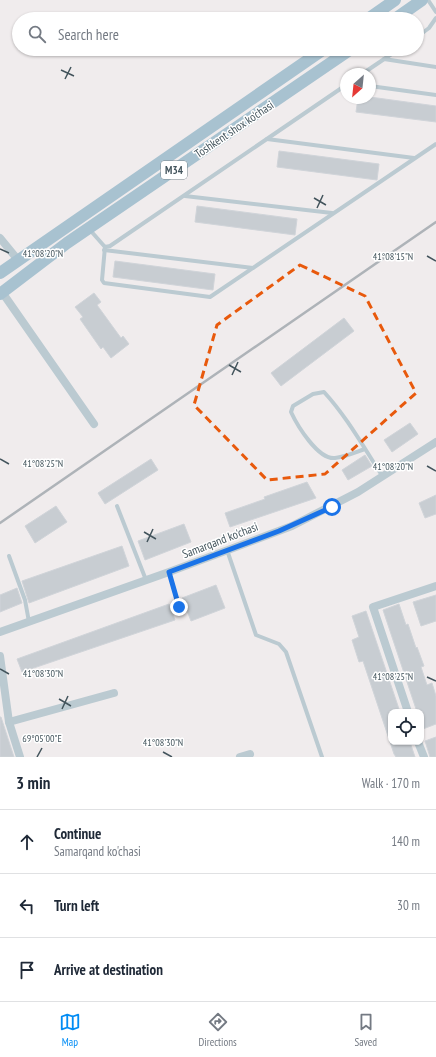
<!DOCTYPE html>
<html lang="en">
<head>
<meta charset="utf-8">
<style>
  :root { --surface:#fff; --page:#f2f2f3; --text:#1f2937; --muted:#747a83; --line:#e0e1e3; --accent:#028cf4 }
  body { margin:0; font-family:"PT Sans Narrow",sans-serif; background:var(--page); color:var(--text) }
  .controls { position:absolute; right:12px; bottom:12px; display:grid; overflow:hidden; border-radius:8px; box-shadow:0 1px 3px #0004 }
  .controls button { width:36px; height:36px; display:grid; place-items:center; padding:0; border:0; border-bottom:1px solid var(--line); background:var(--surface); color:var(--text); font:20px sans-serif }
  .compass { position:absolute; left:340px; top:68px; width:36px; height:36px; border-radius:50%; background:var(--surface); box-shadow:0 1px 3px #0004; rotate:207deg }
  .stop { position:absolute; width:12px; height:12px; margin:-9px; border:3px solid #1a73e8; border-radius:50%; background:#fff }
  .stop.end { background:#1a73e8; border-color:#fff; box-shadow:0 1px 4px #0008 }
  .list { margin:0; padding:0; list-style:none }
  h2 { display:flex; justify-content:space-between; align-items:center; height:52px; margin:0; padding:0 16px; font-size:17px }
  h2 small { font-size:13px; font-weight:400; color:var(--muted) }
  .list li { display:grid; grid-template-columns:26px 1fr auto; gap:12px; align-items:center; box-sizing:border-box; height:64px; padding:0 16px; border-top:1px solid var(--line) }
  .list b { display:block; font-size:15px; white-space:nowrap }
  .list p { margin:0; font-size:13px; white-space:nowrap; color:var(--muted) }
  .list em { font-size:13px; font-style:normal; color:var(--muted) }
  .icon { flex:none; width:22px; height:22px; fill:none; stroke:currentColor; stroke-width:2; stroke-linecap:round; stroke-linejoin:round }
  .map { position:relative; flex:none; width:436px; height:757px; overflow:hidden }
  .search { position:absolute; background:var(--surface); box-shadow:0 1px 3px #0004; left:12px; right:12px; top:12px; height:44px; display:flex; align-items:center; gap:10px; box-sizing:border-box; padding:0 14px; border-radius:22px; color:var(--muted); font-size:15px }
  .sheet { height:244px; background:var(--surface) }
  nav { display:flex; justify-content:space-around; align-items:center; box-sizing:border-box; height:56px; border-top:1px solid var(--line); background:var(--surface); font-size:11px; color:var(--muted) }
  nav a { display:grid; justify-items:center; gap:2px }
  nav .on { color:var(--accent) }
  .map>svg:first-child { display:block }
  .building { fill:#c8cdd2; stroke:#d0d4d9 }
  .lines { fill:none; stroke-linecap:round; stroke-linejoin:round }
  .service { stroke:#bbcad1; stroke-width:4 }
  .minor { stroke:#bbcad1; stroke-width:8 }
  .primary { stroke:#a8c2d0; stroke-width:12 }
  .rail { stroke:#aeb3b8; stroke-width:2.5 }
  .route { stroke:#1a73e8; stroke-width:5 }
  .marked { fill:none; stroke:#e8590c; stroke-width:3; stroke-dasharray:8 5; stroke-linejoin:round }
  .ticks { fill:none; stroke:#43545c; stroke-width:1.5 }
  .labels { text-anchor:middle; dominant-baseline:central; stroke-width:3; stroke-linejoin:round; paint-order:stroke }
  .shield { fill:#fff; stroke:#7b878d; stroke-width:1 }
  .shield-label { font-size:11px; font-weight:bold; fill:#43545c }
  .street-label { font-size:12px; fill:#43545c; stroke:#fff }
  .ticks-label { font-size:10px; text-anchor:middle; fill:#43545c; stroke:#fff; stroke-width:3; stroke-linejoin:round; paint-order:stroke }
</style>
</head>
<body>
<div class="map">
<svg width="436" height="757" viewBox="0 0 436 757">
  <rect width="100%" height="100%" fill="#f0eced"/>
  <g class="building">
    <path d="M358,98L370,97L436,106V122L356,112Z"/>
    <path d="M279,151L379,164L377,180L277,167Z"/>
    <path d="M197,206L297,219L295,235L195,222Z"/>
    <path d="M115,261L215,274L213,290L113,277Z"/>
    <path d="M94,293L101,302L97,305L121,338L123,336L129,344L111,358L103,347L101,349L80,319L83,317L75,307Z"/>
    <path d="M344,318L354,331L281,386L271,373Z"/>
    <path d="M410,423L418,434L392,452L384,440Z"/>
    <path d="M365,455L372,466L348,480L342,470Z"/>
    <path d="M151,459L158,470L105,504L98,493Z"/>
    <path d="M307,482L316,498L230,527L225,513L265,499L264,497Z"/>
    <path d="M436,495V514L425,518L419,503Z"/>
    <path d="M56,506L67,522L35,543L25,526Z"/>
    <path d="M184,524L191,542L145,560L138,541Z"/>
    <path d="M122,546L129,566L29,603L22,581Z"/>
    <path d="M216,585L225,608L191,621L182,598Z"/>
    <path d="M17,588L22,603L0,612V595Z"/>
    <path d="M436,595V621L421,626L413,602Z"/>
    <path d="M169,604L175,620L22,672L17,659Z"/>
    <path d="M399,604L406,625L408,624L416,648L417,647L424,666L421,667L427,685L432,683L436,696V724L423,729L421,712H417L383,610Z"/>
    <path d="M366,611L400,712H391V742H410L415,757H396L394,754L363,661L359,662L352,640L359,637L352,616Z"/>
    <path d="M0,717H1L14,757H0Z"/>
    <path d="M436,737V757H430L425,741Z"/>
  </g>
  <g class="lines">
    <g class="service">
      <path d="M428,0L436,12"/>
      <path d="M417,37L429,28L436,18"/>
      <path d="M384,59L436,67"/>
      <path d="M362,74L399,49"/>
      <path d="M370,86L436,95"/>
      <path d="M267,139L414,158"/>
      <path d="M185,196L332,213"/>
      <path d="M90,230L105,247L110,246L346,85"/>
      <path d="M105,247L102,280L104,283L210,297L436,144"/>
      <path d="M104,250L253,268"/>
      <path d="M365,449C356,452 345,457 335,458C318,460 297,425 291,412L293,406L313,394L324,392C347,417 364,448 383,477"/>
      <path d="M117,506L146,580"/>
      <path d="M227,550L256,635L279,644L286,652L322,757"/>
      <path d="M9,556L25,600L29,622"/>
      <path d="M169,572L179,607"/>
    </g>
    <g class="minor">
      <path d="M0,238L18,260"/>
      <path d="M2,292L94,424"/>
      <path d="M0,632L169,572L292,526L358,492L436,442"/>
      <path d="M0,656L9,722L20,757"/>
      <path d="M408,712L373,607L436,586"/>
      <path d="M9,722L114,693"/>
      <path d="M418,742L424,757"/>
      <path d="M240,757L250,754"/>
    </g>
    <g class="primary">
      <path d="M368,19L395,0"/>
      <path d="M395,19L422,0"/>
      <path d="M0,273L324,49"/>
      <path d="M0,294L67,243L351,49"/>
    </g>
    <path class="rail" d="M0,523L436,222"/>
  </g>
  <g class="lines">
    <path class="route" d="M179,607L169,572L279,531L332,507"/>
  </g>
  <path class="marked" d="M300,265L365,296L416,393L325,474L267,480L194,405L217,325Z"/>
  <path class="ticks" d="M61,70L74,76M65,79L71,67M314,198L326,205M317,208L323,195M0,249L9,253M427,256L436,261M229,365L241,372M232,375L238,362M0,459L9,464M427,466L436,471M144,532L156,539M147,542L153,529M0,669L9,674M427,677L436,681M59,699L71,706M62,709L68,696M163,752L172,757M37,757L42,748"/>
  <g class="labels">
    <rect class="shield" x="161" y="161" width="26" height="18" rx="3"/>
    <g class="shield-label">
      <text x="174" y="170">M34</text>
    </g>
    <g class="street-label">
      <text transform="translate(234 129) rotate(-34)">Toshkent shox ko'chasi</text>
      <text transform="translate(220 540) rotate(-21)">Samarqand ko'chasi</text>
    </g>
  </g>
  <g class="ticks-label">
    <text x="43" y="257">41°08'20"N</text>
    <text x="393" y="260">41°08'15"N</text>
    <text x="43" y="467">41°08'25"N</text>
    <text x="393" y="470">41°08'20"N</text>
    <text x="43" y="677">41°08'30"N</text>
    <text x="393" y="680">41°08'25"N</text>
    <text x="42" y="742">69°05'00"E</text>
    <text x="163" y="746">41°08'30"N</text>
  </g>
</svg>
<div class="controls">
<button><svg class="icon" aria-label="locate" viewBox="0 0 24 24"><circle cx="12" cy="12" r="6"/><path d="M12 2v4M12 18v4M2 12h4M18 12h4"/></svg></button>
</div>
<svg class="compass" viewBox="-18 -18 36 36"><path d="M0-13l5 13h-10z" fill="#e53935"/><path d="M0 13l5-13h-10z" fill="#747a83"/></svg>
<div class="stop" style="left:332px;top:507px"></div>
<div class="stop end" style="left:179px;top:607px"></div>
<div class="search"><svg class="icon" aria-label="search" viewBox="0 0 24 24"><circle cx="10" cy="10" r="6"/><path d="M15 15l6 6"/></svg>Search here</div>
</div>
<section class="sheet">
<h2>3 min<small>Walk · 170 m</small></h2>
<ul class="list">
<li><svg class="icon" aria-label="ahead" viewBox="0 0 24 24"><path d="M12 20V5M6 11l6-6 6 6"/></svg><div><b>Continue</b><p>Samarqand ko'chasi</p></div><em>140 m</em></li>
<li><svg class="icon" aria-label="left" viewBox="0 0 24 24"><path d="M17 20v-9H6M10 6l-5 5 5 5"/></svg><div><b>Turn left</b></div><em>30 m</em></li>
<li><svg class="icon" aria-label="arrive" viewBox="0 0 24 24"><path d="M6 21V4h12l-3 4 3 4H6"/></svg><div><b>Arrive at destination</b></div></li>
</ul>
</section>
<nav>
<a class="on"><svg class="icon" aria-label="map" viewBox="0 0 24 24"><path d="M3 6l6-2 6 2 6-2v14l-6 2-6-2-6 2zM9 4v14M15 6v14"/></svg>Map</a>
<a><svg class="icon" aria-label="directions" viewBox="0 0 24 24"><path d="M12 3l9 9-9 9-9-9zM9 14v-3h6M13 9l2 2-2 2"/></svg>Directions</a>
<a><svg class="icon" aria-label="saved" viewBox="0 0 24 24"><path d="M7 4h10v16l-5-4-5 4z"/></svg>Saved</a>
</nav>
</body>
</html>
